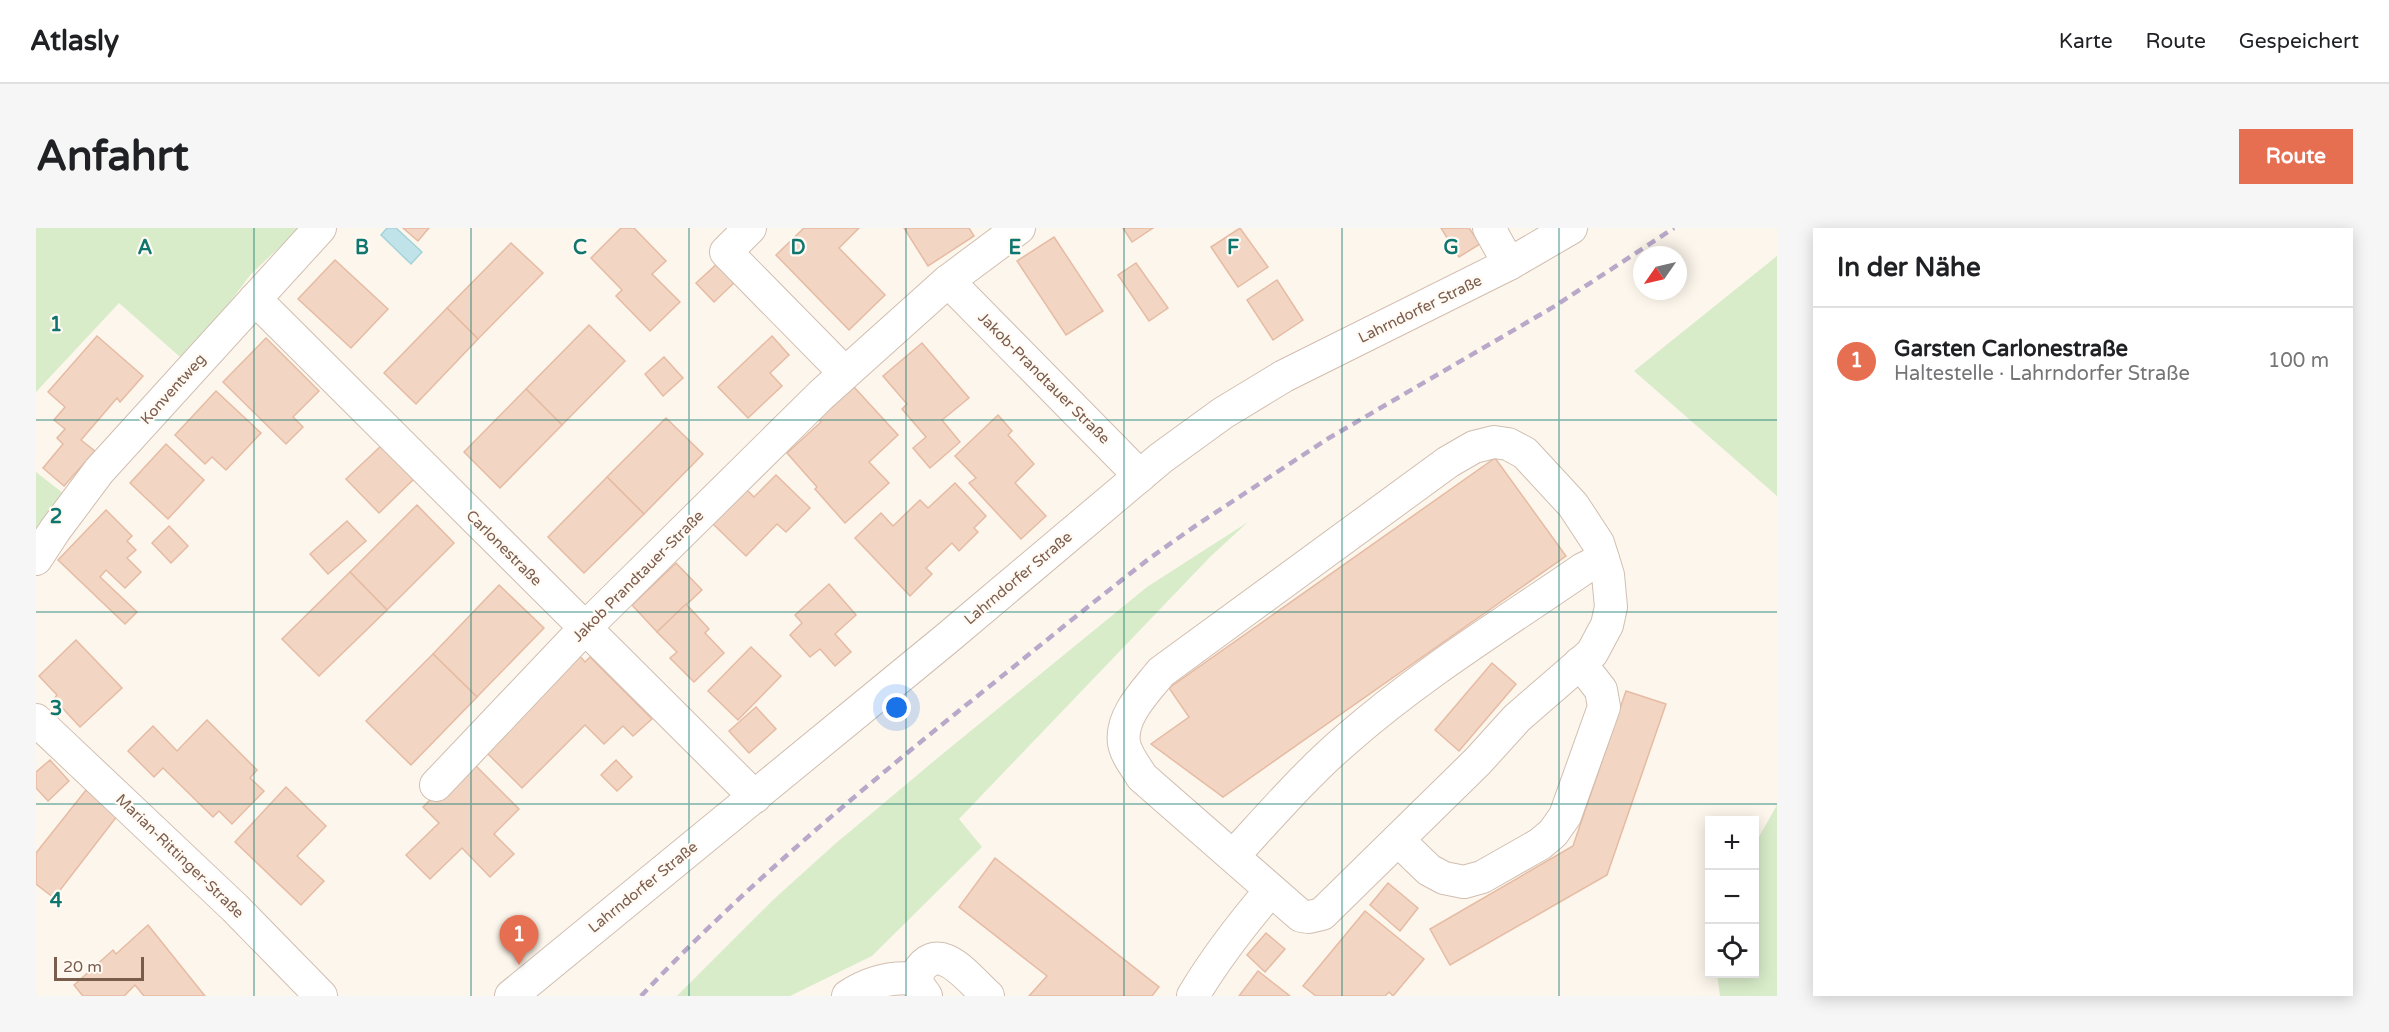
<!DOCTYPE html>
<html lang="de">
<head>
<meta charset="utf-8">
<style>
  :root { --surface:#fff; --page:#f6f6f6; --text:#202124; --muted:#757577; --line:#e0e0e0; --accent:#e76f51 }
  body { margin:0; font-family:"Varela Round",sans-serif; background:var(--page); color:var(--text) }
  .controls { position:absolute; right:18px; bottom:18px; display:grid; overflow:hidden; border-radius:0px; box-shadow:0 3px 15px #0003 }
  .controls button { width:54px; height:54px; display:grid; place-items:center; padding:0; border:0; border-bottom:2px solid var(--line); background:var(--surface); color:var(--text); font:30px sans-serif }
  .compass { position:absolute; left:1597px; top:18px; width:54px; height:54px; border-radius:50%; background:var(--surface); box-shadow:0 3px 15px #0003; rotate:236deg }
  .scale { position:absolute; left:18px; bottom:15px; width:90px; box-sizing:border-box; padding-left:6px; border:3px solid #7a5c4d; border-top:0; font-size:16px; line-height:21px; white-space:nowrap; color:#7a5c4d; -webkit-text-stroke:4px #fffaf3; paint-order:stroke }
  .you { position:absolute; left:861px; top:480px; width:21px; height:21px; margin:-15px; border:4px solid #fff; border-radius:50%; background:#1a73e8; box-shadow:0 0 0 9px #1a73e833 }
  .badge { display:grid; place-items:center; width:39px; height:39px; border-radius:50%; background:var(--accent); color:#fff; font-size:20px; font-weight:700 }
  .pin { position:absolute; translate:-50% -50px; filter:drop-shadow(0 2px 3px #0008) }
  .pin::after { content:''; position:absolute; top:32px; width:21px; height:18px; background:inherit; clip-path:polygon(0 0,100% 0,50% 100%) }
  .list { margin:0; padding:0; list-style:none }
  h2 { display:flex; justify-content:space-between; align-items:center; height:78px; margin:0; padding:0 24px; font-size:26px }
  h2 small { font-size:20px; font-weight:400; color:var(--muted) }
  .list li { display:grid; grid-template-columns:39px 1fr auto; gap:18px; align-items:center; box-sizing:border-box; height:108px; padding:0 24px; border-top:2px solid var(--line) }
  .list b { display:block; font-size:22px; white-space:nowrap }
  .list p { margin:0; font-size:20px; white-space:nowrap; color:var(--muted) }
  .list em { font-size:20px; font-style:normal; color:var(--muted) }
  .icon { flex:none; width:33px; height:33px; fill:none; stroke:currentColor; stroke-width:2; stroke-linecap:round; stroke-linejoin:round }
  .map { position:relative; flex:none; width:1741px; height:768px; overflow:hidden; border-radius:0px }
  header { display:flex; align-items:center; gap:36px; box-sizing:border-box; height:84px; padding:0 30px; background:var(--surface); border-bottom:2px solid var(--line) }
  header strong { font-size:28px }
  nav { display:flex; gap:33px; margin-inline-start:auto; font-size:21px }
  .intro { display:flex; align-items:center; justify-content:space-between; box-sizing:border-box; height:144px; padding:0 36px }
  h1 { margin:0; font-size:42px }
  .button { padding:15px 27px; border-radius:0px; background:var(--accent); color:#fff; font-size:21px; font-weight:700 }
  main { display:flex; gap:36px; padding:0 36px }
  aside { flex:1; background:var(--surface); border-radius:0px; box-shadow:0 3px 15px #0003 }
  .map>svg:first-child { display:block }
  .green { fill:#d8ecc9 }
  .water { fill:#bfe3e8; stroke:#a5d3da; stroke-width:1.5 }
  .building { fill:#f3d5c3; stroke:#e6bba3; stroke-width:1.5 }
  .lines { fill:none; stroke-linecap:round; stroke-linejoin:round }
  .minor-casing { stroke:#d1beb0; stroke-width:34 }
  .minor { stroke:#fff; stroke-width:32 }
  .rail { stroke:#b9a8c9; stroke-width:4.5; stroke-dasharray:9 6; stroke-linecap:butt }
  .grid { fill:none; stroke:#0f766e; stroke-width:1.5; stroke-opacity:0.55 }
  .labels { text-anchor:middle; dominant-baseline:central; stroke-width:4.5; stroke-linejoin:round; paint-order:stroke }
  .street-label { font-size:15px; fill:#7a5c4d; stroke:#fffaf3 }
  .grid-label { font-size:20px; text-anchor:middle; font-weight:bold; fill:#0f766e; stroke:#fffaf3; stroke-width:4.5; stroke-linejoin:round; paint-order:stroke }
</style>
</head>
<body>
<header>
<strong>Atlasly</strong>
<nav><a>Karte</a><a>Route</a><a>Gespeichert</a></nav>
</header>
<div class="intro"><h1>Anfahrt</h1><a class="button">Route</a></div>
<main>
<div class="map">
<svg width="1741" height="768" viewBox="0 0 1741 768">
  <rect width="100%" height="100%" fill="#fdf6ec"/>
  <g class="green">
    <path d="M0,0H264L215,46L194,74L144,129L83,75L0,164Z"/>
    <path d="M1741,28V268L1598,143Z"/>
    <path d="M0,244L28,266L0,303Z"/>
    <path d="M1212,294L1174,329L923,591L946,619L836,728L754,768H641L738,671L799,616L904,528L1111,359Z"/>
    <path d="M1741,577V768H1684L1681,746H1718L1719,616Z"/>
  </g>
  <path class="water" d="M351,0H360L386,24L375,36L345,7Z"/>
  <g class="building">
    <path d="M367,0H393L382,13Z"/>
    <path d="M585,0H598L630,33L616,46L644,74L614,103L580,68L586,62L555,30Z"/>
    <path d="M768,0H823L803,20L849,67L813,102L740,27Z"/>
    <path d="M868,0H933L938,8L892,38Z"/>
    <path d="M1087,0H1117L1096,14Z"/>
    <path d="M1204,0L1232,39L1202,59L1175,19Z"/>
    <path d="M1405,0H1433L1444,16L1423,29Z"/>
    <path d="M1018,9L1067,83L1030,107L981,33Z"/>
    <path d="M475,15L507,45L442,111L411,80Z"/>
    <path d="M299,32L352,81L315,120L262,71Z"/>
    <path d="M683,34L701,52L678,74L660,55Z"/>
    <path d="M1100,35L1132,80L1113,93L1082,47Z"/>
    <path d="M1241,52L1267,92L1237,112L1211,72Z"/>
    <path d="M411,80L442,111L380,176L348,145Z"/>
    <path d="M553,97L589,133L526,197L490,161Z"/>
    <path d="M61,108L107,148L84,174L81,170L45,212L59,223L28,258L7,240L27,216L21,210L29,201L18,192L29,179L12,164Z"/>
    <path d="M736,108L753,127L734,145L746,158L712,190L682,159Z"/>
    <path d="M230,110L283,163L257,189L267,199L250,216L187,154Z"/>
    <path d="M886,115L933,170L906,192L924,214L894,240L877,220L890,209L866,181L871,176L847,148Z"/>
    <path d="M628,129L647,150L627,168L609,146Z"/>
    <path d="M818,159L862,207L833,234L853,255L809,295L779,261L781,259L751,225L785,194L783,191Z"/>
    <path d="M490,161L526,197L464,260L428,224Z"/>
    <path d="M180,163L225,205L190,242L176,229L169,236L139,207Z"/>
    <path d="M962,187L976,203L972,207L998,236L979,255L1010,288L985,311L933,255L940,250L919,228Z"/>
    <path d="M630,190L667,226L608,286L571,249Z"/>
    <path d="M130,216L168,252L132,291L94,255Z"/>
    <path d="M347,216L379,250L343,285L310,251Z"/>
    <path d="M1459,230L1530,328L1187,569L1115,516L1153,489L1133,460Z"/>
    <path d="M740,247L774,280L750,304L741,296L710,328L677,296L710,261L718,269Z"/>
    <path d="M571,249L608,286L548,345L512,309Z"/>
    <path d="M919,255L950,288L938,300L942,304L923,323L916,315L890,340L896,346L874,368L819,310L845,285L857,298L884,272L892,280Z"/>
    <path d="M381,277L418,315L351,382L314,344Z"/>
    <path d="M70,282L96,308L91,313L100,322L91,330L105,344L89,360L70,342L64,349L101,384L89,396L22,332Z"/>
    <path d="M311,293L330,313L292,346L274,326Z"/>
    <path d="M133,298L152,318L135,335L116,315Z"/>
    <path d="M640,335L666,362L621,404L596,377Z"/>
    <path d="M314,344L351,382L283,448L246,411Z"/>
    <path d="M793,356L820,387L799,406L815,424L799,438L784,421L774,429L754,407L766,395L759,387Z"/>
    <path d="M463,357L508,400L441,469L397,426Z"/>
    <path d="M650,376L673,401L669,405L688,425L658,454L634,430L641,424L621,404Z"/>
    <path d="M40,412L86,460L44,499L18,471L21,467L3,448Z"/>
    <path d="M715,419L745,448L702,492L672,463Z"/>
    <path d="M540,424L549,434L554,429L616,491L597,508L587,498L568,516L549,497L486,560L445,519Z"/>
    <path d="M397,426L441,469L375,537L330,493Z"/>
    <path d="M1456,435L1480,456L1423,523L1399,502Z"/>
    <path d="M1590,463L1630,476L1571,647L1414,737L1394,701L1537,618Z"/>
    <path d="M720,479L740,501L713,525L693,503Z"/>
    <path d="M171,492L221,542L214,550L228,563L196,596L183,583L177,589L127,540L118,549L92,523L117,498L141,523Z"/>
    <path d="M14,532L33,553L12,573L0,560V544Z"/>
    <path d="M580,532L596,549L581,563L565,547Z"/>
    <path d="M440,538L483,581L458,606L478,626L454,649L426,620L394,651L370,627L403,595L387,579L410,556Z"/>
    <path d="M250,559L290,598L261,628L288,653L265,677L199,614Z"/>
    <path d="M50,562L82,587L18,670L0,656V625Z"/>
    <path d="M959,630L1123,759L1116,768H993L1011,748L923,679Z"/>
    <path d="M1352,655L1382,680L1364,703L1334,677Z"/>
    <path d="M1329,683L1388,731L1357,768L1353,764L1349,768H1280L1267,758Z"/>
    <path d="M112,697L169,768H108L99,757L88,768H47L38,757L77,722L80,726Z"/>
    <path d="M1230,705L1249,721L1229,744L1211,727Z"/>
    <path d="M1222,743L1254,768H1203Z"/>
  </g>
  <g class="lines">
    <defs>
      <g id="minor">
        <path d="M714,0L690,24L809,145"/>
        <path d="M1453,0L1473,36"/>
        <path d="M912,53L1104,248"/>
        <path d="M219,71L719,569"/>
        <path d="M1458,214L1472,216L1489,225L1537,277L1562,315L1572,347L1575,379L1571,397L1556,425L1481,490L1442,533L1286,686L1273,689L1265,688L1106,549C1100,539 1090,527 1088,515C1084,488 1110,463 1125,444L1412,234L1438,219Z"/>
        <path d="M0,331L19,302L63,243L284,0"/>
        <path d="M0,492L199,680L285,768"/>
        <path d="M400,557L549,400L785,167L912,53L983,0"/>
        <path d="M1362,612L1393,642L1408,650L1428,654L1446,649L1504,616L1517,605L1529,588L1568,479L1565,462L1544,435"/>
        <path d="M1197,628C1234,588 1270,546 1311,511C1384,447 1467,396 1547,341L1567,331"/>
        <path d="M475,768L909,412L1125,230L1187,185L1248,148L1473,36L1535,0"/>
        <path d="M812,768C833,754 857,748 881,751"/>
        <path d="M890,768L882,757L881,746C902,708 932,750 952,768"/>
        <path d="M1157,768C1180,729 1206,696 1235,662"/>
      </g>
    </defs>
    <use href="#minor" class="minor-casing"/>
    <use href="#minor" class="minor"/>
    <path class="rail" d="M605,768C702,665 808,576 919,486C984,434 1048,381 1114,330L1162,296L1293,210L1519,78L1638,0"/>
  </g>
  <path class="grid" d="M218,0V768M435,0V768M653,0V768M870,0V768M1088,0V768M1306,0V768M1523,0V768M0,192H1741M0,384H1741M0,576H1741"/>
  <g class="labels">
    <g class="street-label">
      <text transform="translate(1384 81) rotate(-26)">Lahrndorfer Straße</text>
      <text transform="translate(1008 150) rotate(45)">Jakob-Prandtauer Straße</text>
      <text transform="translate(137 161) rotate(-48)">Konventweg</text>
      <text transform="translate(468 320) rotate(45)">Carlonestraße</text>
      <text transform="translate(602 348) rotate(-45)">Jakob Prandtauer-Straße</text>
      <text transform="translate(982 350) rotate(-40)">Lahrndorfer Straße</text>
      <text transform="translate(144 628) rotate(44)">Marian-Rittinger-Straße</text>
      <text transform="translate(607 659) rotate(-39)">Lahrndorfer Straße</text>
    </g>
  </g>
  <g class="grid-label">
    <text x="109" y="26">A</text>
    <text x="326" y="26">B</text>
    <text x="544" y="26">C</text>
    <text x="762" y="26">D</text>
    <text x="979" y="26">E</text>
    <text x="1197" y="26">F</text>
    <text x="1415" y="26">G</text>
    <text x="20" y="103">1</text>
    <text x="20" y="295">2</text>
    <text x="20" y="487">3</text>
    <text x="20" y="679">4</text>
  </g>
</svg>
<div class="controls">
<button>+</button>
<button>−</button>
<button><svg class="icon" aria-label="locate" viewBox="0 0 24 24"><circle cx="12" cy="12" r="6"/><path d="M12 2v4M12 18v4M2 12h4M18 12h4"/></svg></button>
</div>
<svg class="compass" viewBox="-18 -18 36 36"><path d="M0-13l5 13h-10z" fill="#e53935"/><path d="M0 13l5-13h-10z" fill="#757577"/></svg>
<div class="scale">20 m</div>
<div class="you"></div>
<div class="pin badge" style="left:483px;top:737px">1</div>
</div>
<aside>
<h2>In der Nähe<small></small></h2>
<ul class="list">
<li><span class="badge">1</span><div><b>Garsten Carlonestraße</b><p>Haltestelle · Lahrndorfer Straße</p></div><em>100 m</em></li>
</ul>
</aside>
</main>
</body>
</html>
